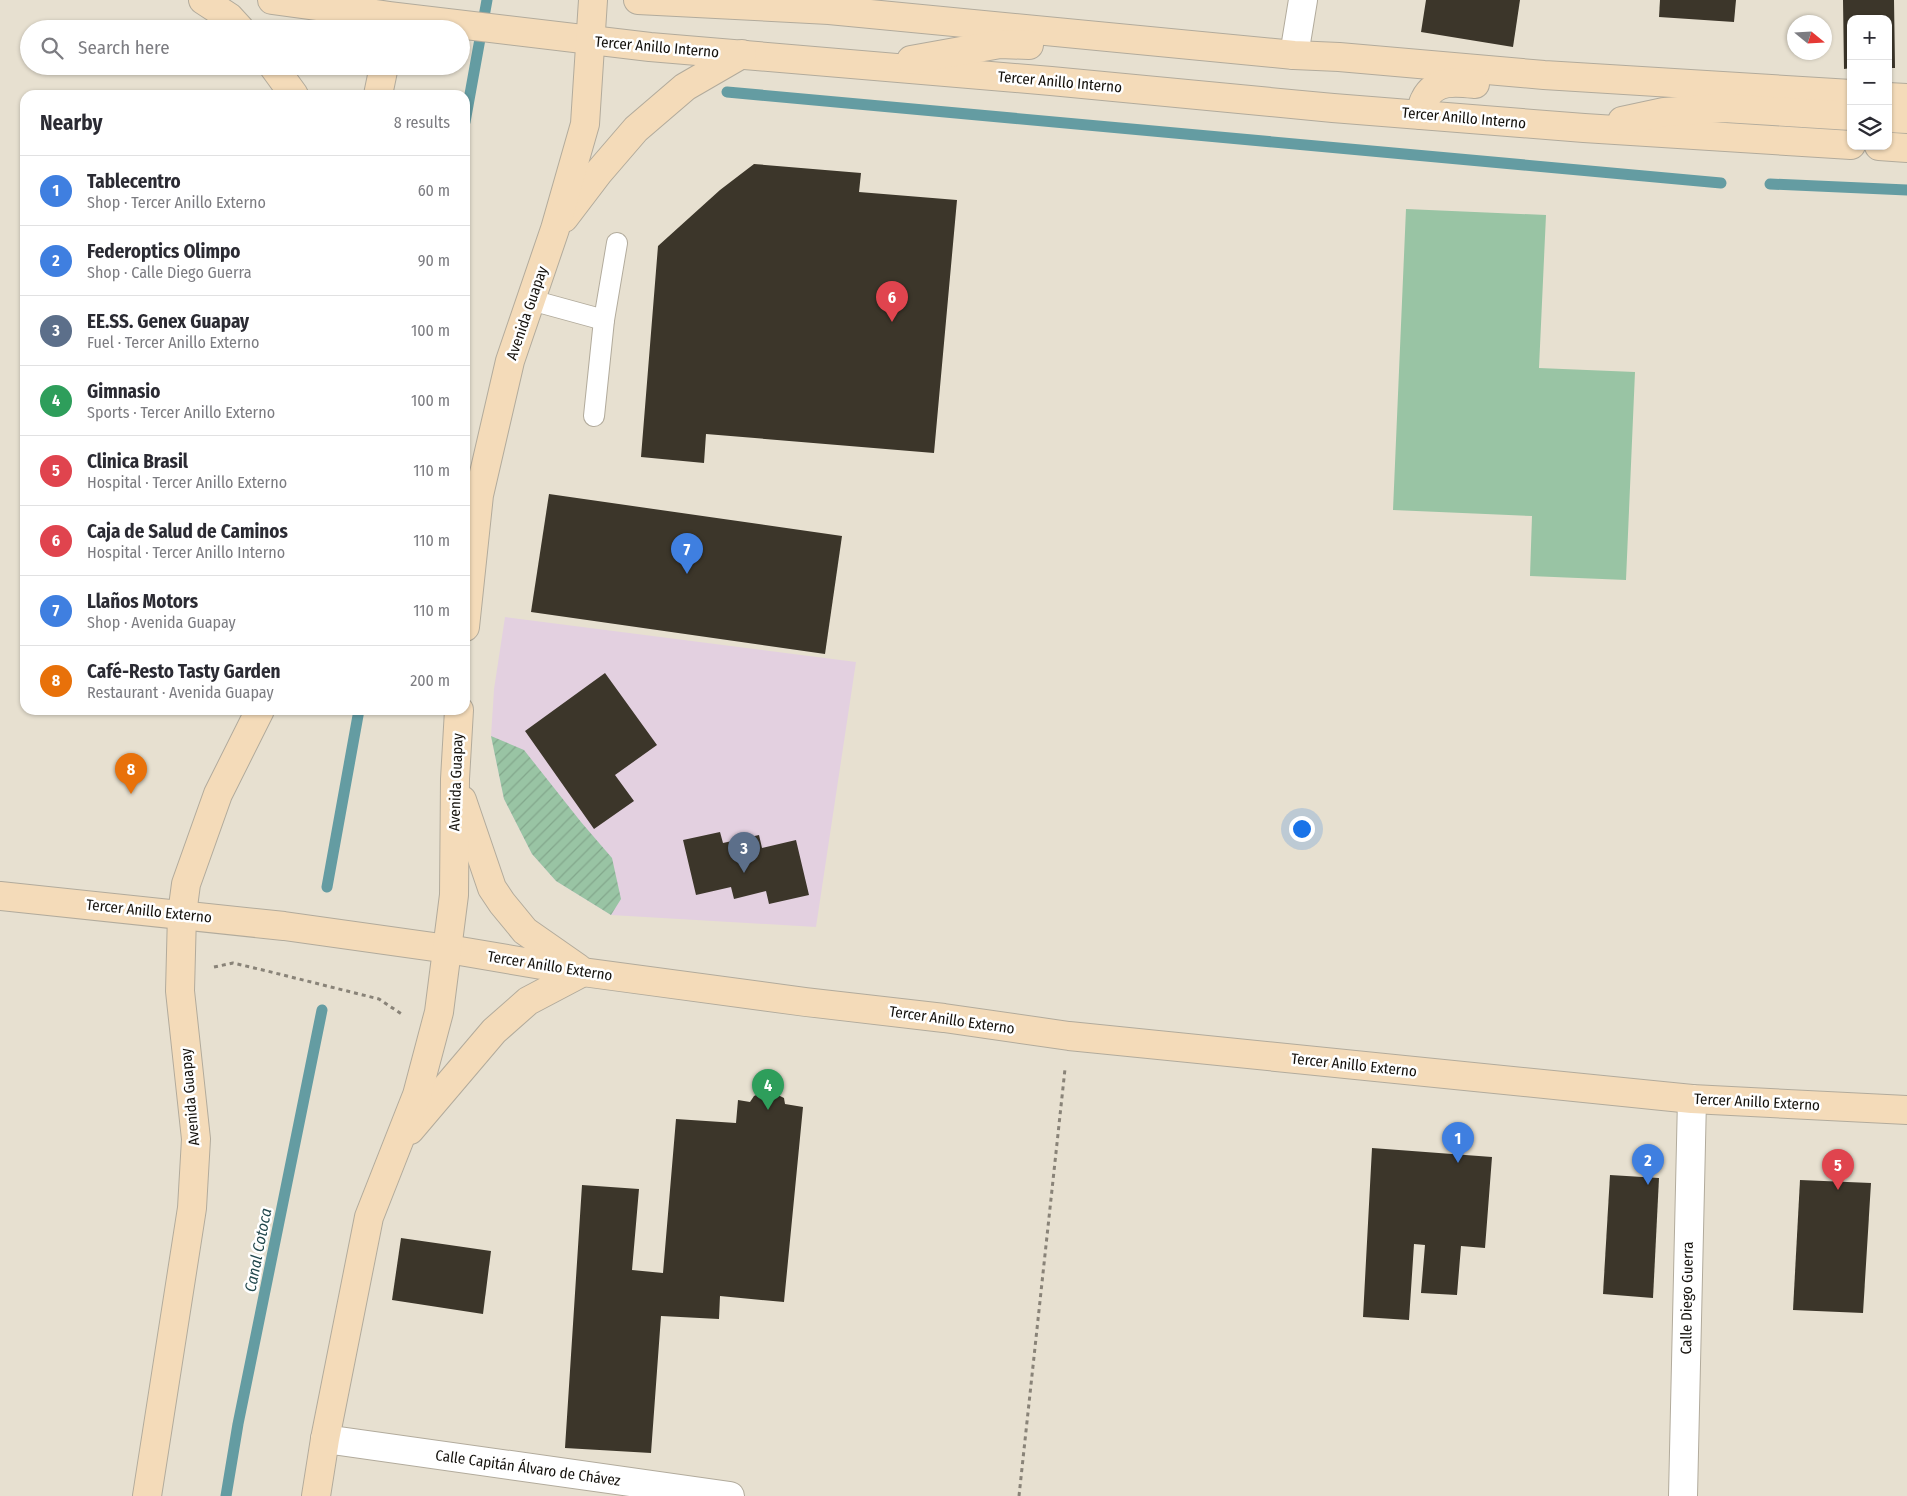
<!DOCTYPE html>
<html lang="en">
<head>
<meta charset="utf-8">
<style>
  :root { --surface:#fff; --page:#f7f7f7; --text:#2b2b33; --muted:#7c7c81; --line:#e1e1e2; --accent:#0b8043 }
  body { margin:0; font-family:"Fira Sans Condensed",sans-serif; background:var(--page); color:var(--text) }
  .controls { position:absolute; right:15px; top:15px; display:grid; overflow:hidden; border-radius:10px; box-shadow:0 1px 4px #0004 }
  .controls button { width:45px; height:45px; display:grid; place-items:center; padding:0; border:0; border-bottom:1px solid var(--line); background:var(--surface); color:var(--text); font:25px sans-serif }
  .compass { position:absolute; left:1787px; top:15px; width:45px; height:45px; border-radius:50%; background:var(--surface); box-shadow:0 1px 4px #0004; rotate:108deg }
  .you { position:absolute; left:1301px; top:828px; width:18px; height:18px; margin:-12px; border:4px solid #fff; border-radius:50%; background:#1a73e8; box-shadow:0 0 0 8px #1a73e833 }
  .badge { display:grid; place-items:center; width:32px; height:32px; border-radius:50%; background:var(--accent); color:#fff; font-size:16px; font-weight:700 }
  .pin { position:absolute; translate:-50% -41px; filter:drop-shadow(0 1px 2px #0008) }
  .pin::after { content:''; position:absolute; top:26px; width:18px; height:15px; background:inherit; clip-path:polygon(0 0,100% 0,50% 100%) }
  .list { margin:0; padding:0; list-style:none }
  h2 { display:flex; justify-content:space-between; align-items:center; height:65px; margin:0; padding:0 20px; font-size:21px }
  h2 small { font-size:16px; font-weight:400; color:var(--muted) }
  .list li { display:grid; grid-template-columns:32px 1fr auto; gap:15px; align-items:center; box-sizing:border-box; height:70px; padding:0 20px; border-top:1px solid var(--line) }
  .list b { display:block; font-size:19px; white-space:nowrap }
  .list p { margin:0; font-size:16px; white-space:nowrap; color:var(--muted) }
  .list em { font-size:16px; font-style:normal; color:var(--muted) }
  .icon { flex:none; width:28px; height:28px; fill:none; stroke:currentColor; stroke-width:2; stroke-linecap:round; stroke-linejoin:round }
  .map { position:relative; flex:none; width:1907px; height:1496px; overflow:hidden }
  .search { position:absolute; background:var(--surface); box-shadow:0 1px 4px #0004; left:20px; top:20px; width:450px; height:55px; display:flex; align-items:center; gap:12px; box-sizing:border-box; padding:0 18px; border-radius:28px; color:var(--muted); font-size:19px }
  .panel { position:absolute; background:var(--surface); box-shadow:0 1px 4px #0004; left:20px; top:90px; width:450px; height:625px; border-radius:15px }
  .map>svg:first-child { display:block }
  .commercial { fill:#e3d0e0 }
  .green { fill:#99c4a4 }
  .garden { fill:url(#garden-furrows) }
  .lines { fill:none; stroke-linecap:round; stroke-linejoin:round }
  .stream { stroke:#649ca2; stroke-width:11 }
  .building { fill:#3c362a }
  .lane-casing { stroke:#b2ab9c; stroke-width:22 }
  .street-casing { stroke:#b2ab9c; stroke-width:30 }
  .secondary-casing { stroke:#b2ab9c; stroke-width:30 }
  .path { stroke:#898378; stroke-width:3; stroke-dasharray:4 4; stroke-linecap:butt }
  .lane { stroke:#fff; stroke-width:20 }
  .street { stroke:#fff; stroke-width:28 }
  .secondary { stroke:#f4dbb9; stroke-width:28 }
  .labels { text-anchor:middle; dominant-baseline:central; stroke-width:5; stroke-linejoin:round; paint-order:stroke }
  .street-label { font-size:15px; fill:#14110c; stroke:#fff }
  .water-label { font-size:16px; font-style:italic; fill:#22484d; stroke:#fff }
</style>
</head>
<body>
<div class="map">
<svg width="1907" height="1496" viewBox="0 0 1907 1496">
  <defs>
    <pattern id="garden-furrows" width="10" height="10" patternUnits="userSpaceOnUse" patternTransform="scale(1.25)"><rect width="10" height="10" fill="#99c4a4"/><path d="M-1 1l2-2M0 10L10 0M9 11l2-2" fill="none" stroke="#83a78c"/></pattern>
  </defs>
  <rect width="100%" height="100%" fill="#e7e0d0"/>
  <path class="commercial" d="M505,617L856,662L816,927L611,915L556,881L532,854L504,799L491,736L494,689Z"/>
  <path class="green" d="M1406,209L1546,215L1539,368L1635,372L1626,580L1530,576L1532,516L1393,510Z"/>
  <path class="garden" d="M491,736L524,750L581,822L612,858L621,899L611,915L556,881L532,854L504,799Z"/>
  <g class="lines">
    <g class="stream">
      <path d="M727,92L1721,183"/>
      <path d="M465,122L487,0"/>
      <path d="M1770,184L1907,190"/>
      <path d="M327,887L359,710"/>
      <path d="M226,1496L238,1424L322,1010"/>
    </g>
  </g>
  <g class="building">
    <path d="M1426,0H1520L1513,47L1421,32Z"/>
    <path d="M1660,0H1736L1734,22L1659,17Z"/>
    <path d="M1843,0H1894L1895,68H1888V19H1851V68L1844,69Z"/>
    <path d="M754,164L861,173L859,192L957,200L934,453L706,434L704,463L641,457L658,246L720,190Z"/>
    <path d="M549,494L842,536L825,654L531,612Z"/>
    <path d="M605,673L657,745L615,775L634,801L594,829L525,731Z"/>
    <path d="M720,832L723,843L759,835L762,848L796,840L809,895L769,904L766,891L734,899L731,887L696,895L683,840Z"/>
    <path d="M763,1092L774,1093L784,1098L785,1104L803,1107L784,1302L720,1296L719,1319L661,1316L651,1453L565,1448L582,1185L639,1189L632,1270L663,1273L676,1119L736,1123L738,1100L750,1102L754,1096Z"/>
    <path d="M1372,1148L1492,1157L1485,1248L1461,1246L1457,1295L1421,1293L1425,1245L1414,1244L1409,1320L1363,1317Z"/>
    <path d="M1610,1175L1659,1178L1653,1298L1603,1294Z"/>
    <path d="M1800,1180L1871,1183L1863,1313L1793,1310Z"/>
    <path d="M401,1238L491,1251L483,1314L392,1300Z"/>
  </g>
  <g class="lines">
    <defs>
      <g id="lane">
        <path d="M531,300L604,320"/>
        <path d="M594,416L604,320L617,243"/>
      </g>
      <g id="street">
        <path d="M1294,55L1303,0"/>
        <path d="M325,1439L730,1496"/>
        <path d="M1683,1496L1692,1099"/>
      </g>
      <g id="secondary">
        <path d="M203,0L229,17L240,29"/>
        <path d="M272,0L390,16L650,47L1051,81L1333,108L1584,128L1851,145"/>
        <path d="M638,0L829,10L1294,55L1339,57L1544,75L1851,94"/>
        <path d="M911,60L1000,44L1029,45"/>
        <path d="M273,66L294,95"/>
        <path d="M378,95L384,66"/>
        <path d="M1888,97L1907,98"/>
        <path d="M1421,115C1422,110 1422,103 1425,99C1435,79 1457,82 1475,84"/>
        <path d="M1888,118L1907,119"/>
        <path d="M1622,121L1664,112L1724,108L1851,116"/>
        <path d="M1879,146L1907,148"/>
        <path d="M564,218L599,172L636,129L685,87L742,54"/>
        <path d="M465,627L479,495L510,361L555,229L585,124L593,0"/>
        <path d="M462,800L492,888L502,903L525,931L578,968"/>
        <path d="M0,896L284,926L448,949L583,972L806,1002L944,1018L1069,1036L1692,1099L1907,1110"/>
        <path d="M410,1130L494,1031L528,1001L583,972"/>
        <path d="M147,1496L192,1208L196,1139L180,991L182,914L186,884L218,794L260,710"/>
        <path d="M316,1496L325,1439L369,1217L417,1095L439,1012L454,895L455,779L459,710"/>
      </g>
    </defs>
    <use href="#lane" class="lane-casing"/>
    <use href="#street" class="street-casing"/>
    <use href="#secondary" class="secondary-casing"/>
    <g class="path">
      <path d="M214,967L233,963L267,971L379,999L403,1015"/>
      <path d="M1019,1496L1065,1069"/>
    </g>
    <use href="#lane" class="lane"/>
    <use href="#street" class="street"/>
    <use href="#secondary" class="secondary"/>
  </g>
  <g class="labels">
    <g class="street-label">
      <text transform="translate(657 47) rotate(5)">Tercer Anillo Interno</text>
      <text transform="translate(1060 82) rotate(5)">Tercer Anillo Interno</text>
      <text transform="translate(1464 118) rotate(5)">Tercer Anillo Interno</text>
      <text transform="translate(527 313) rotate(-71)">Avenida Guapay</text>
      <text transform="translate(456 782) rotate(-88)">Avenida Guapay</text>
      <text transform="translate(149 911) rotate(6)">Tercer Anillo Externo</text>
      <text transform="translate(550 966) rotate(9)">Tercer Anillo Externo</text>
      <text transform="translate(952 1020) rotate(8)">Tercer Anillo Externo</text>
      <text transform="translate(1354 1065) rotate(6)">Tercer Anillo Externo</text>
      <text transform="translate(190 1097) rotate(-95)">Avenida Guapay</text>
      <text transform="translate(1757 1102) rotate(3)">Tercer Anillo Externo</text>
      <text transform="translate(1687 1298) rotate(-89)">Calle Diego Guerra</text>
      <text transform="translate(528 1468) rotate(8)">Calle Capitán Álvaro de Chávez</text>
    </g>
    <g class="water-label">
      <text transform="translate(258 1250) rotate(-79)">Canal Cotoca</text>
    </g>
  </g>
</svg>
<div class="controls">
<button>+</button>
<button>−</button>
<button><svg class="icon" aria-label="layers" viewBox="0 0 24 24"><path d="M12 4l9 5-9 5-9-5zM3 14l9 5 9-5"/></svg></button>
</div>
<svg class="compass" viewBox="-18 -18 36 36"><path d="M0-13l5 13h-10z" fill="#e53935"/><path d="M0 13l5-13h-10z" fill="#7c7c81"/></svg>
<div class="you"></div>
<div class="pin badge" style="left:1458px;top:1163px;background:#3f7fe0">1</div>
<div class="pin badge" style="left:1648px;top:1185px;background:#3f7fe0">2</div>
<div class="pin badge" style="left:744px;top:873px;background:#5c6f8a">3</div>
<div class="pin badge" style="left:768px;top:1110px;background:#2e9e5b">4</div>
<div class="pin badge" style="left:1838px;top:1190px;background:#e0444e">5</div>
<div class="pin badge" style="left:892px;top:322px;background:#e0444e">6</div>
<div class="pin badge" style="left:687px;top:574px;background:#3f7fe0">7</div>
<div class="pin badge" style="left:131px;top:794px;background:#e8710a">8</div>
<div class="search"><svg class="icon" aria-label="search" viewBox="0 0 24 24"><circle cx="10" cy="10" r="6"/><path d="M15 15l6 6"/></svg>Search here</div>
<section class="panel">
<h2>Nearby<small>8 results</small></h2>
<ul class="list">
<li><span class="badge" style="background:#3f7fe0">1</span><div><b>Tablecentro</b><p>Shop · Tercer Anillo Externo</p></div><em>60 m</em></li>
<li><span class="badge" style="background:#3f7fe0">2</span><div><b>Federoptics Olimpo</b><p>Shop · Calle Diego Guerra</p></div><em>90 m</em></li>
<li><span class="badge" style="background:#5c6f8a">3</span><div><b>EE.SS. Genex Guapay</b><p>Fuel · Tercer Anillo Externo</p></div><em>100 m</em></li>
<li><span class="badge" style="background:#2e9e5b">4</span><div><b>Gimnasio</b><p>Sports · Tercer Anillo Externo</p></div><em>100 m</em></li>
<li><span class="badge" style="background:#e0444e">5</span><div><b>Clinica Brasil</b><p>Hospital · Tercer Anillo Externo</p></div><em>110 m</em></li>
<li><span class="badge" style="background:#e0444e">6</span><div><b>Caja de Salud de Caminos</b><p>Hospital · Tercer Anillo Interno</p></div><em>110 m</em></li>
<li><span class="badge" style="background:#3f7fe0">7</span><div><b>Llaños Motors</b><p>Shop · Avenida Guapay</p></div><em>110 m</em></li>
<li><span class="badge" style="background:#e8710a">8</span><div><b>Café-Resto Tasty Garden</b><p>Restaurant · Avenida Guapay</p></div><em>200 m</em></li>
</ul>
</section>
</div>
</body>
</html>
